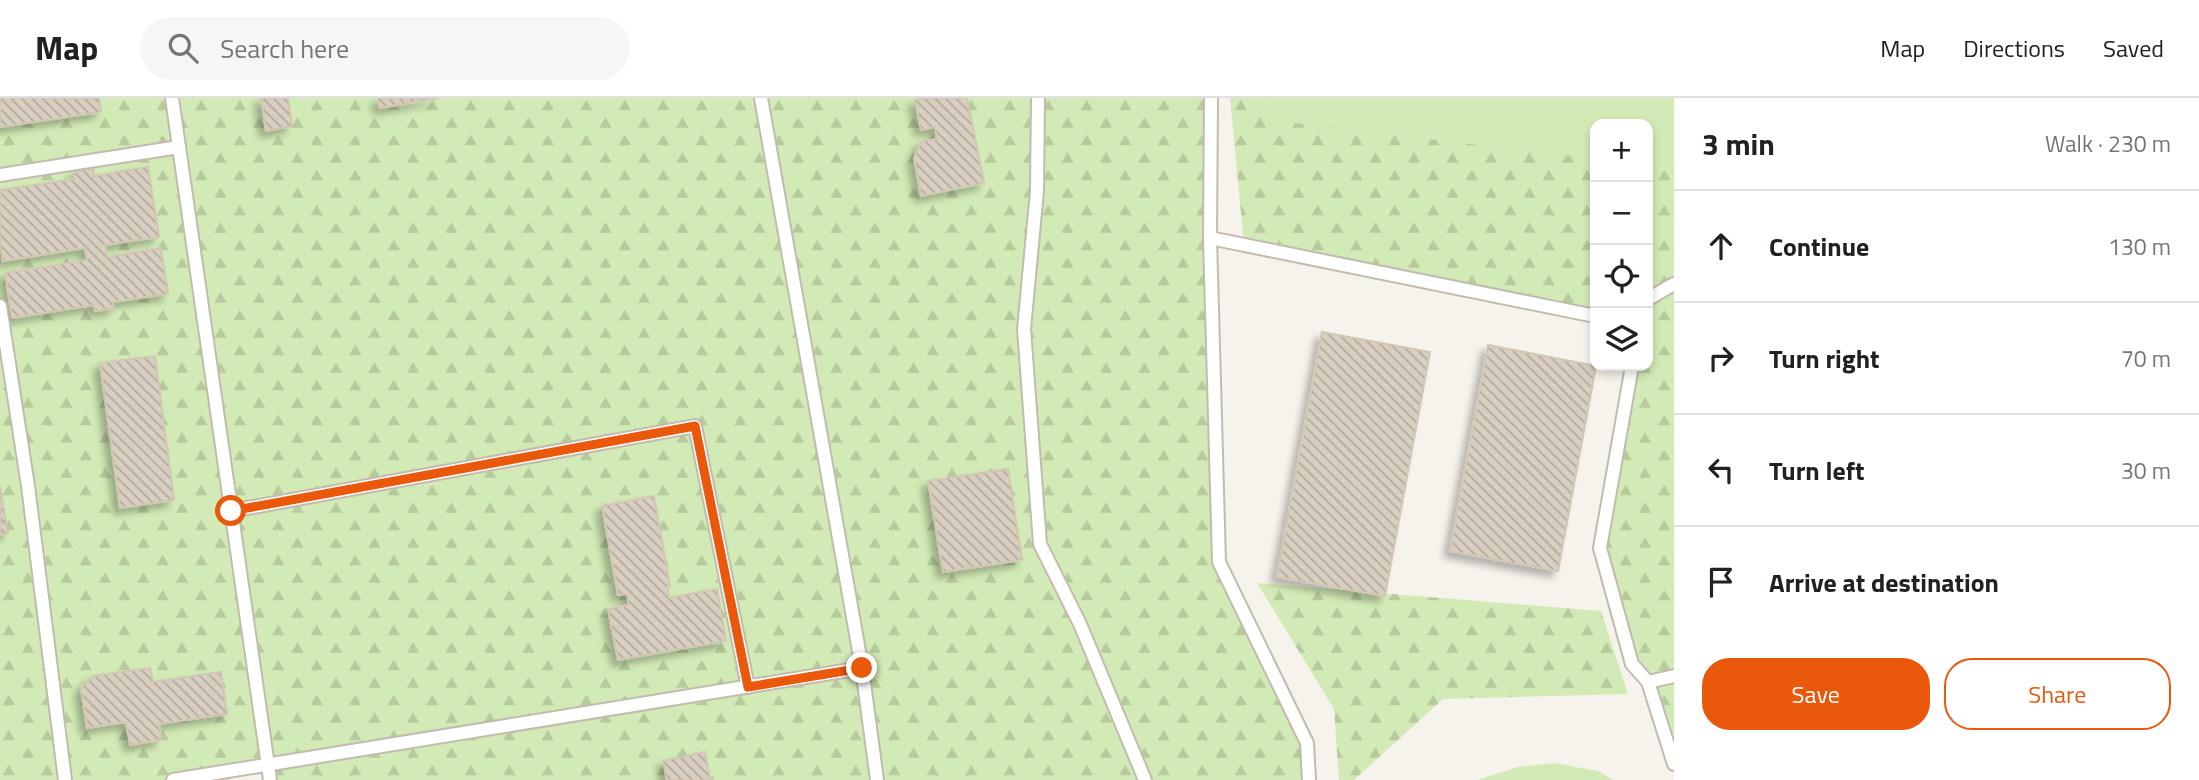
<!DOCTYPE html>
<html lang="en">
<head>
<meta charset="utf-8">
<style>
  :root { --surface:#fff; --page:#f6f6f6; --text:#202124; --muted:#757577; --line:#e0e0e0; --accent:#ea580c }
  body { margin:0; font-family:"Titillium Web",sans-serif; background:var(--page); color:var(--text) }
  .controls { position:absolute; right:21px; top:21px; display:grid; overflow:hidden; border-radius:14px; box-shadow:0 4px 10px #0003 }
  .controls button { width:63px; height:63px; display:grid; place-items:center; padding:0; border:0; border-bottom:2px solid var(--line); background:var(--surface); color:var(--text); font:35px sans-serif }
  .stop { position:absolute; width:21px; height:21px; margin:-16px; border:5px solid #ea580c; border-radius:50%; background:#fff }
  .stop.end { background:#ea580c; border-color:#fff; box-shadow:0 2px 7px #0008 }
  .list { margin:0; padding:0; list-style:none }
  h2 { display:flex; justify-content:space-between; align-items:center; height:91px; margin:0; padding:0 28px; font-size:30px }
  h2 small { font-size:23px; font-weight:400; color:var(--muted) }
  .list li { display:grid; grid-template-columns:46px 1fr auto; gap:21px; align-items:center; box-sizing:border-box; height:112px; padding:0 28px; border-top:2px solid var(--line) }
  .list b { display:block; font-size:26px; white-space:nowrap }
  .list em { font-size:23px; font-style:normal; color:var(--muted) }
  .actions { display:flex; gap:14px; padding:21px 28px }
  .actions a { flex:1; padding:16px 0; border:2px solid var(--accent); border-radius:28px; text-align:center; font-size:24px; color:var(--accent) }
  .actions .main { background:var(--accent); color:#fff }
  .icon { flex:none; width:38px; height:38px; fill:none; stroke:currentColor; stroke-width:2; stroke-linecap:round; stroke-linejoin:round }
  .map { position:relative; flex:none; width:1674px; height:682px; overflow:hidden }
  header { display:flex; align-items:center; gap:42px; box-sizing:border-box; height:98px; padding:0 35px; background:var(--surface); border-bottom:2px solid var(--line) }
  header strong { font-size:33px }
  nav { display:flex; gap:38px; margin-inline-start:auto; font-size:24px }
  .search { width:490px; height:63px; background:var(--page); display:flex; align-items:center; gap:18px; box-sizing:border-box; padding:0 24px; border-radius:38px; color:var(--muted); font-size:26px }
  main { display:flex }
  aside { flex:1; background:var(--surface) }
  .map>svg:first-child { display:block }
  .forest { fill:url(#forest-firs) }
  .park { fill:#d2eab5 }
  .building { fill:url(#building-back-hatch); stroke:#d3c7b4; stroke-width:2; filter:url(#shadow) }
  .lines { fill:none; stroke-linecap:round; stroke-linejoin:round }
  .service-casing { stroke:#c2bbae; stroke-width:16 }
  .service { stroke:#fff; stroke-width:12 }
  .route { stroke:#ea580c; stroke-width:9 }
</style>
</head>
<body>
<header>
<strong>Map</strong>
<div class="search"><svg class="icon" aria-label="search" viewBox="0 0 24 24"><circle cx="10" cy="10" r="6"/><path d="M15 15l6 6"/></svg>Search here</div>
<nav><a>Map</a><a>Directions</a><a>Saved</a></nav>
</header>
<main>
<div class="map">
<svg width="1674" height="682" viewBox="0 0 1674 682">
  <defs>
    <pattern id="forest-firs" width="22" height="20" patternUnits="userSpaceOnUse" patternTransform="scale(1.75)"><rect width="22" height="20" fill="#d2eab5"/><path d="M5 1l3.5 6h-7zM16 11l3.5 6h-7z" fill="#b6ca9c"/></pattern>
    <pattern id="building-back-hatch" width="6" height="6" patternUnits="userSpaceOnUse" patternTransform="scale(1.75)"><rect width="6" height="6" fill="#d8cfc1"/><path d="M-1 5l2 2M0 0l6 6M5-1l2 2" fill="none" stroke="#b1aa9e"/></pattern>
    <filter id="shadow"><feDropShadow dx="-6" dy="6" stdDeviation="3.5" flood-color="#0004"/></filter>
  </defs>
  <rect width="100%" height="100%" fill="#f6f3ec"/>
  <g class="forest">
    <path d="M0,0H1211L1219,464L1307,645L1309,682H270L268,668L173,682H0Z"/>
    <path d="M1230,0H1674V666L1648,584L1632,566L1600,450L1632,268H1648V26H1595V218L1244,147Z"/>
    <path d="M1257,485L1601,513L1628,596L1443,601L1354,682H1339L1334,611Z"/>
  </g>
  <g class="park">
    <path d="M1271,0H1674V70L1648,67V26H1595V61L1269,22Z"/>
    <path d="M1554,665L1598,673L1613,682H1477L1518,669Z"/>
  </g>
  <g class="building">
    <path d="M0,0H99L101,14L0,29Z"/>
    <path d="M261,0H288L292,28L266,33Z"/>
    <path d="M378,0H438L380,10Z"/>
    <path d="M927,0H967L984,85L921,98L914,60L921,44L937,41L935,29L921,32L915,2Z"/>
    <path d="M148,69L159,139L105,147L107,159L161,150L168,196L113,204L114,210L95,213L94,207L12,220L5,175L87,162L85,150L3,163L0,141V92L74,81V74L93,71L94,78Z"/>
    <path d="M1322,234L1430,254L1385,498L1277,479Z"/>
    <path d="M1488,247L1596,268L1558,473L1450,453Z"/>
    <path d="M155,258L174,402L120,410L100,265Z"/>
    <path d="M1008,371L1022,462L943,474L928,383Z"/>
    <path d="M0,389L8,435L0,437Z"/>
    <path d="M654,398L670,488L667,489L669,500L717,491L726,543L618,562L608,511L629,507L627,496L618,497L602,408Z"/>
    <path d="M150,570L153,584L221,574L227,616L159,626L161,642L130,647L126,624L87,630L81,590L93,578Z"/>
    <path d="M705,654L710,680L713,679V682H667L663,663Z"/>
  </g>
  <g class="lines">
    <defs>
      <g id="service">
        <path d="M172,0L270,682"/>
        <path d="M761,0L862,570L877,682"/>
        <path d="M1038,0L1037,93L1024,231L1040,446L1080,526L1145,682"/>
        <path d="M1211,0L1210,140L1219,464L1307,645L1309,682"/>
        <path d="M0,77L179,49"/>
        <path d="M1210,140L1595,218"/>
        <path d="M1648,201L1674,186"/>
        <path d="M0,208L28,388L65,682"/>
        <path d="M1632,268L1600,450L1632,566L1648,584L1674,578"/>
        <path d="M231,413L695,328L748,589"/>
        <path d="M1648,584L1674,666"/>
        <path d="M173,682L862,570"/>
      </g>
    </defs>
    <use href="#service" class="service-casing"/>
    <use href="#service" class="service"/>
  </g>
  <g class="lines">
    <path class="route" d="M231,413L695,328L748,589L862,570"/>
  </g>
</svg>
<div class="controls">
<button>+</button>
<button>−</button>
<button><svg class="icon" aria-label="locate" viewBox="0 0 24 24"><circle cx="12" cy="12" r="6"/><path d="M12 2v4M12 18v4M2 12h4M18 12h4"/></svg></button>
<button><svg class="icon" aria-label="layers" viewBox="0 0 24 24"><path d="M12 4l9 5-9 5-9-5zM3 14l9 5 9-5"/></svg></button>
</div>
<div class="stop" style="left:231px;top:413px"></div>
<div class="stop end" style="left:862px;top:570px"></div>
</div>
<aside>
<h2>3 min<small>Walk · 230 m</small></h2>
<ul class="list">
<li><svg class="icon" aria-label="ahead" viewBox="0 0 24 24"><path d="M12 20V5M6 11l6-6 6 6"/></svg><div><b>Continue</b></div><em>130 m</em></li>
<li><svg class="icon" aria-label="right" viewBox="0 0 24 24"><path d="M7 20v-9h11M14 6l5 5-5 5"/></svg><div><b>Turn right</b></div><em>70 m</em></li>
<li><svg class="icon" aria-label="left" viewBox="0 0 24 24"><path d="M17 20v-9H6M10 6l-5 5 5 5"/></svg><div><b>Turn left</b></div><em>30 m</em></li>
<li><svg class="icon" aria-label="arrive" viewBox="0 0 24 24"><path d="M6 21V4h12l-3 4 3 4H6"/></svg><div><b>Arrive at destination</b></div></li>
</ul>
<div class="actions"><a class="main">Save</a><a>Share</a></div>
</aside>
</main>
</body>
</html>
